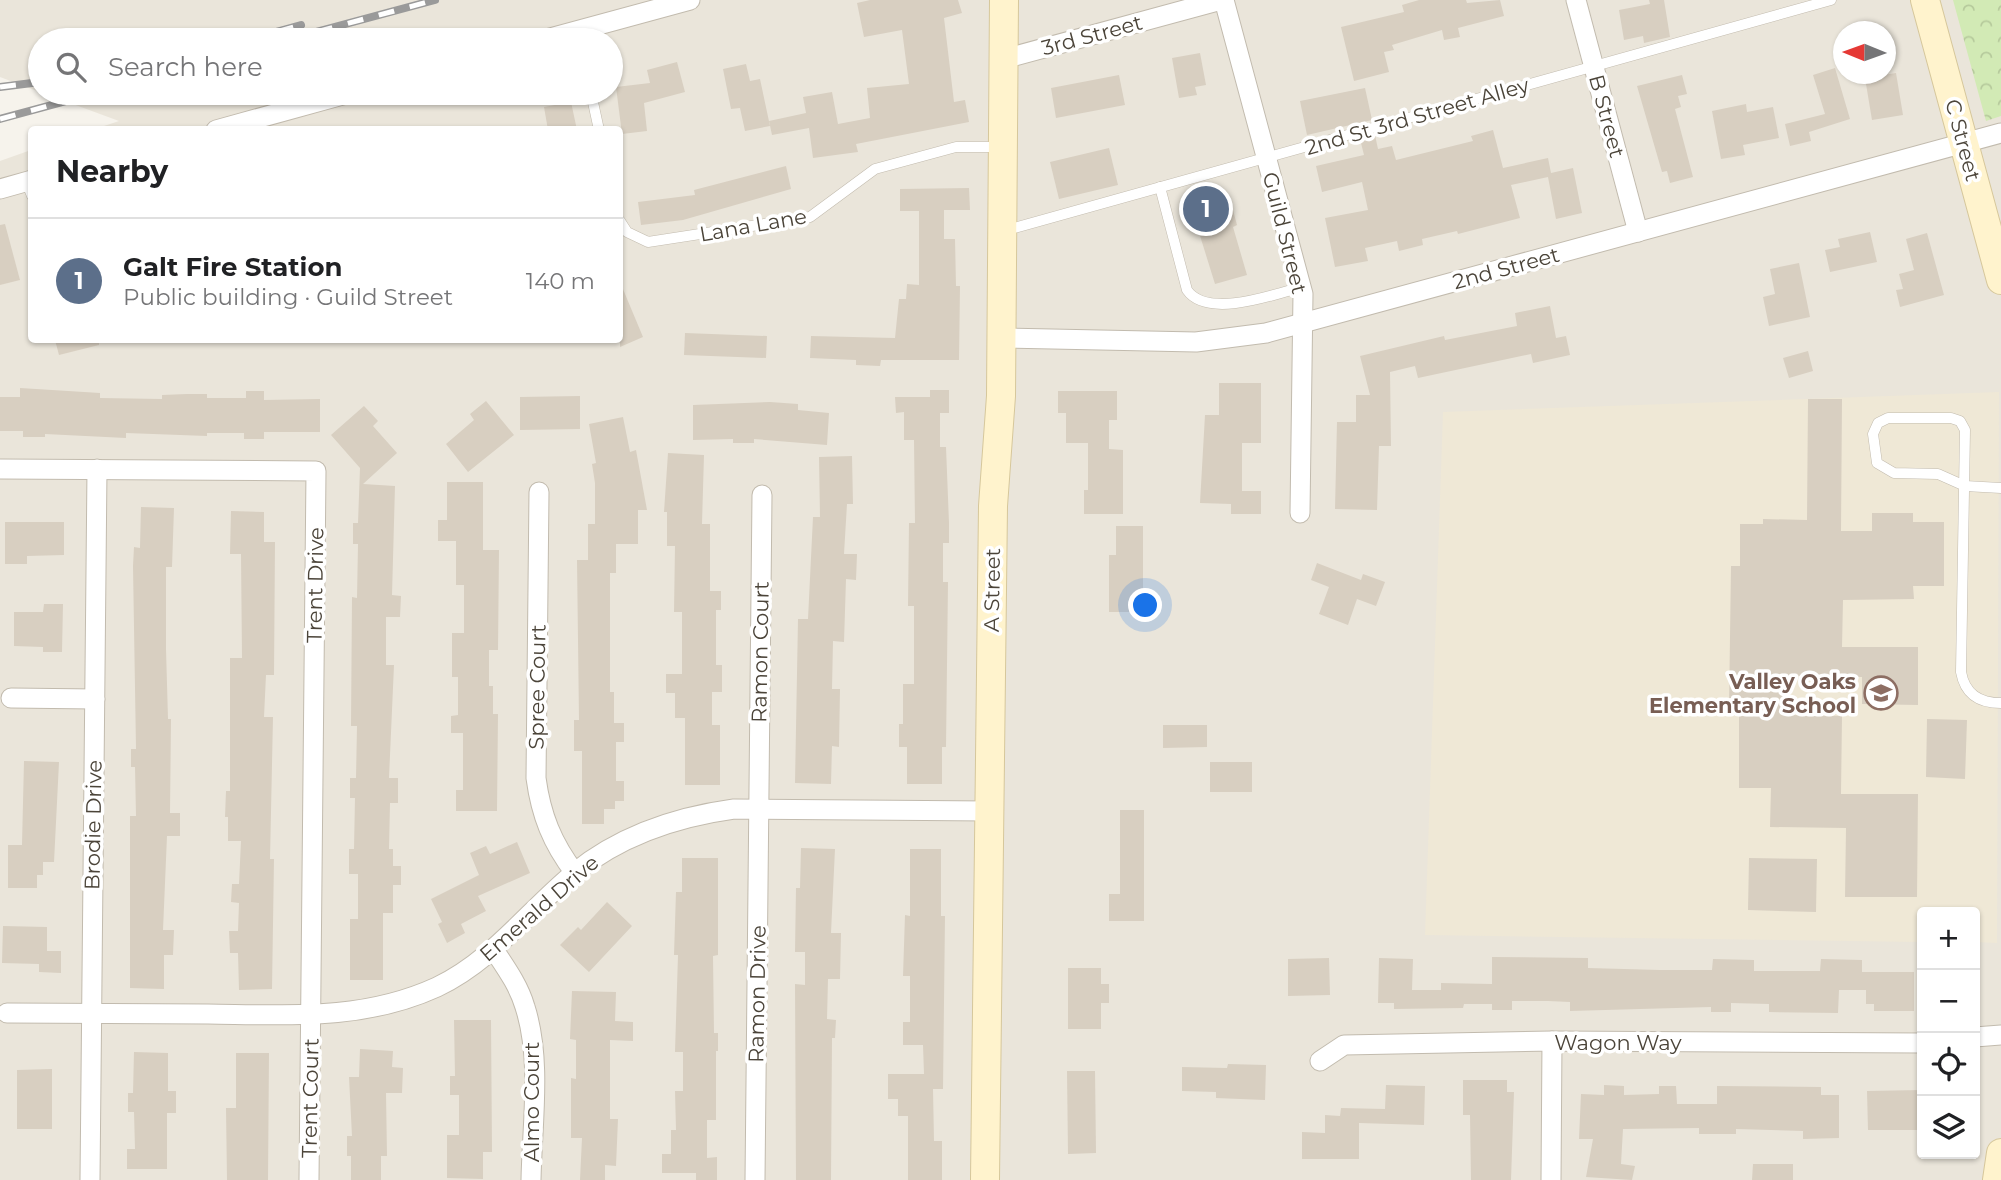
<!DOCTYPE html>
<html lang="en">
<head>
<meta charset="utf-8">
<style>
  :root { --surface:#fff; --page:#f6f6f6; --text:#202124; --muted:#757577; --line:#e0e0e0; --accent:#7c3aed }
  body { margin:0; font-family:Montserrat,sans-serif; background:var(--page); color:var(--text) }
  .controls { position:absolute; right:21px; bottom:21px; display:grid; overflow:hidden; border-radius:7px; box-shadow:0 2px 5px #0004 }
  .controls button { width:63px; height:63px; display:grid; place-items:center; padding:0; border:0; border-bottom:2px solid var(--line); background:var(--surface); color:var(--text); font:35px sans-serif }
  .compass { position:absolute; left:1833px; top:21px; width:63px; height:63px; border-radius:50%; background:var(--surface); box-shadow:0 2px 5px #0004; rotate:271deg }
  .you { position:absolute; left:1146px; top:606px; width:24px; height:24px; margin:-18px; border:5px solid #fff; border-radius:50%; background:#1a73e8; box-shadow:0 0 0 10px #1a73e833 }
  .badge { display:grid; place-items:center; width:46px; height:46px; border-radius:50%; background:var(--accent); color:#fff; font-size:23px; font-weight:700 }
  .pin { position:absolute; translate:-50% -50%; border:4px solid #fff; box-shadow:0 2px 7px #0006 }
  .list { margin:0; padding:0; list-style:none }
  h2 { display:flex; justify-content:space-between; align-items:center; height:91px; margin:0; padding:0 28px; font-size:30px }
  h2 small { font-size:23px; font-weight:400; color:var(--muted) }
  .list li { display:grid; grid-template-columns:46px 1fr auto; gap:21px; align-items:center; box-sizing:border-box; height:126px; padding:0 28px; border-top:2px solid var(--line) }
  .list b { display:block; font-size:26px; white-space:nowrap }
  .list p { margin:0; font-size:23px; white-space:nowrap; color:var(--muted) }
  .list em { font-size:23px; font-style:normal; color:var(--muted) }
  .icon { flex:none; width:38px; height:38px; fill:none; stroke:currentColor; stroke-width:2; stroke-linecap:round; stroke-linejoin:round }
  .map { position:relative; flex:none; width:2001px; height:1180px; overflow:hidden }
  .search { position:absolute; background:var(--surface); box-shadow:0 2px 5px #0004; left:28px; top:28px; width:595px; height:77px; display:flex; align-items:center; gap:18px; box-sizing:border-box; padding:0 24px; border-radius:38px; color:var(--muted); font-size:26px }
  .panel { position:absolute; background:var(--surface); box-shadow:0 2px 5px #0004; left:28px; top:126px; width:595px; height:217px; border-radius:7px }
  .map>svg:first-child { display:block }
  .residential { fill:#eae5da; fill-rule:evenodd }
  .education { fill:#efe8d6 }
  .forest { fill:url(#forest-crowns) }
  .building { fill:#d8cfc1 }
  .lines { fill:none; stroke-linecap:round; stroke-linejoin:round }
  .lane-casing { stroke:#c2bbae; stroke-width:11 }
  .street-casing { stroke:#c2bbae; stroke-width:21 }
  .secondary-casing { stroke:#d6c79b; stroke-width:30 }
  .lane { stroke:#fff; stroke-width:10 }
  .street { stroke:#fff; stroke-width:19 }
  .secondary { stroke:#fff3cd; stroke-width:28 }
  .rail-casing { stroke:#9a9a9a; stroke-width:8 }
  .rail { stroke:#fff; stroke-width:5; stroke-dasharray:16; stroke-linecap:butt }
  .labels { text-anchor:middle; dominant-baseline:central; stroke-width:7; stroke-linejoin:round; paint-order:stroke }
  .street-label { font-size:21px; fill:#4b4439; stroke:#fff }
  .education-label { font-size:21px; font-weight:bold; fill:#785e54; stroke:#fff; text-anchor:end }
</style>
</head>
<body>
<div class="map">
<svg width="2001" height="1180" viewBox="0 0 2001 1180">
  <defs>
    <pattern id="forest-crowns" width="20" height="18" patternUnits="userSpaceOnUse" patternTransform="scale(1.75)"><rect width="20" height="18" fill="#d2eab5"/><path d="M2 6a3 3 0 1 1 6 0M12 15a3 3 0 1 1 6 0" fill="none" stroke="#b6ca9c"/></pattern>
  </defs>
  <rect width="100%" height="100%" fill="#f6f3ec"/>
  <path class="residential" d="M0,0H2001V1180H0V161L31,150L32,340H620V130L95,129L119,121L43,93H611V40H40V92L0,77ZM1843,32H1885V74H1843ZM1922,912H1975V1154H1922Z"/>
  <path class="education" d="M1999,392L1997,943L1975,942V912H1922V942L1425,935L1443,412Z"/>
  <path class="forest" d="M1953,0H2001V116L1986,121Z"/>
  <g class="building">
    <path d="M870,0H958L962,13L944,18L954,102L965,100L969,122L856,144L858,152L813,158L809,128L772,135L769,121L806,113L803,97L832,92L838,124L870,118L867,88L909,84L902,30L864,37L857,3Z"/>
    <path d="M1419,0H1466L1467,3L1500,0L1504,16L1458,28L1460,37L1444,40L1442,30L1392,45L1394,50L1384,52L1389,72L1354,81L1341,27L1404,12L1402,5Z"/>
    <path d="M1649,0H1664L1670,37L1644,43L1643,36L1624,40L1619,10L1650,4Z"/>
    <path d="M1200,53L1206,85L1195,87L1197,95L1179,98L1172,58Z"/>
    <path d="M677,62L685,92L644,103L647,131L622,134L616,87L650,83L647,70Z"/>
    <path d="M746,64L750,81L760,79L770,126L745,131L740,108L731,109L723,69Z"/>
    <path d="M1835,68L1850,119L1809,132L1811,141L1790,146L1785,124L1825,114L1813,75Z"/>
    <path d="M1896,73L1903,115L1872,120L1865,78Z"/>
    <path d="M1119,75L1125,105L1056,118L1051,88Z"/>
    <path d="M1682,75L1687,94L1678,96L1681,107L1675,109L1693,177L1670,183L1667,171L1662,172L1637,86Z"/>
    <path d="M1365,88L1372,120L1307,135L1300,101Z"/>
    <path d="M571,102L577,130H548L544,107Z"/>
    <path d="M1746,104L1747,112L1773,107L1779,138L1743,145L1745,155L1721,159L1712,111Z"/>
    <path d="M1493,130L1503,168L1548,158L1551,173L1573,168L1582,213L1556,219L1548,177L1511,185L1520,218L1458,234L1457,231L1422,239L1423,245L1399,251L1397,241L1365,248L1368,261L1335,267L1325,218L1368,210L1362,182L1322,192L1316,166L1364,155L1360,139L1375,135L1378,149L1392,146L1396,160L1473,141L1471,136Z"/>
    <path d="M1109,148L1118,185L1059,199L1050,162Z"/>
    <path d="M786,166L791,189L683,220L641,225L638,202L695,195L694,190Z"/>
    <path d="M969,188L970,210H944V239H955L956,286H960L959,360H881L880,366L856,365V360L810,358L811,336L895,338L899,299H906L907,284L919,285V211H900V189Z"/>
    <path d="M1230,199L1237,225L1233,227L1247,275L1215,284L1192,210Z"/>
    <path d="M5,224L20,280L0,285V225Z"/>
    <path d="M1870,232L1877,262L1830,272L1825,250L1840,247L1838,239Z"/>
    <path d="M1927,233L1944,295L1900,307L1896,290L1903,289L1899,274L1914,270L1906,239Z"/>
    <path d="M1799,263L1810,317L1769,326L1763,297L1775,294L1770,269Z"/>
    <path d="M620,282L643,337L620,347Z"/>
    <path d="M1550,306L1556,338L1566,336L1570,355L1533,363L1531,354L1418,378L1415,366L1390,372L1391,446H1379L1377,510L1335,509L1337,422H1356V395H1370L1360,356L1444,336L1445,340L1517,326L1515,313Z"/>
    <path d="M685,333L767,336L766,358L684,355Z"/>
    <path d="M55,340H99V345L59,355Z"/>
    <path d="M1808,351L1813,371L1789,378L1783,358Z"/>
    <path d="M1219,383H1261V443H1242V491H1261V514H1231V504L1200,503L1205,415H1219Z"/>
    <path d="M20,388L100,393V398L162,399V395L187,394H207V398H246V391H264V400L320,399V432H264V439H244V433H207V436L126,433V438L45,434V437H23V431H0V397H20Z"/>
    <path d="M930,390H949V413H940V447H946L949,523V543H943V582H948L946,747H942V784H907V747H899V724H903V684H914V606H908L909,523H915L914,440H904V412L896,413L895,397H930Z"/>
    <path d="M1058,391H1117V420H1109V449L1123,450V514H1084V490H1088V443H1066V413H1058Z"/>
    <path d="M580,396V429L520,430V397Z"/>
    <path d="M1808,399H1842L1841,531H1872V513H1913V522H1944V586H1913L1914,599L1843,600L1842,647H1918V705L1862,704V677L1789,676V715L1842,716L1841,794H1918L1917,897H1845L1846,828L1770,827L1771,788H1739V708H1729L1731,566H1740V524H1763V519L1807,520Z"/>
    <path d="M486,401L514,435L468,472L446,444L474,420L470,414Z"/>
    <path d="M770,402L798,404V410L829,413L827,445L754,439V443H733V439L693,440V405Z"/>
    <path d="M364,406L378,421L373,426L397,453L363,484L395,486L392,595L401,596L400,617H386V665H394L389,778H398V803H390L389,849H393V866H401V885H393V913H383V980H350V919H358V874H349V849H354L355,798H350V778H356L357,726H351L352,597L357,598L358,544H353V523H358L360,468L331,435Z"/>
    <path d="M623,417L630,452L636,450L647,510H638V544H616V573H610V692H614V723H624V742H616V781H624V801H615V809H604V824H582V751H574V720H579L577,560H588V524H595V483L592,464L596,463L589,424Z"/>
    <path d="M668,453L704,455L702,524H710V591H721V610H716V665H722V692H712V725H720V785H685V718H675V693H666V674H682V612H674L675,546H667V512H664Z"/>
    <path d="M852,456L853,504H847L844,554H857L856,580L846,579L844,642L833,641L832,689H840L839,747L832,746L831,784L795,783L798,619H808L813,517H820L819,457Z"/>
    <path d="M447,482H483V550H499L498,650H489V686H493V714H498L497,811H456V790H463V733H451V716L458,715V677H452V633H464V585H456V541H438V520H447Z"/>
    <path d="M141,507L174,508L172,567H166V649L168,719H171L170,813H180V836H167L163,930H174L173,955H164V989L130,988V816H136L135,767H131V749H136L133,566L134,547L140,548Z"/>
    <path d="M231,511L264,512V542H275L274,675H266L264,717H273L270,859H274L272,989L239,990L238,953H230L229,931H238L239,903L231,902L232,884H239L241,841H228V817H225L226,791H230V658H242L241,554H230Z"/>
    <path d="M5,522H64V555L27,556V564H5Z"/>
    <path d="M1116,526H1143V612H1109V555H1116Z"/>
    <path d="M1317,563L1361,580L1363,574L1385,582L1376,606L1357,599L1348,625L1319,614L1329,587L1311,580Z"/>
    <path d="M44,604H63L62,652H43V647L14,646V612H43Z"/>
    <path d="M1927,719L1967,720L1965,779L1926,777Z"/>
    <path d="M1163,725H1207V747L1163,748Z"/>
    <path d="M24,761L59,762L54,862H43V875H37V888H8V845H22Z"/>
    <rect x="1210" y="762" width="42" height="30"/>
    <path d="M1120,810H1144V921H1109V894H1120Z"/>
    <path d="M517,842L530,873L478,896L486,911L461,924L465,933L447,943L438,924L442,922L431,899L479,875L470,853L486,846L490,854Z"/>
    <path d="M801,848L835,849L831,933H841L840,979H828L827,1019L836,1020L835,1038H832L831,1180H796L795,984L805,985V952H795L796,888H800Z"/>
    <path d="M910,849H941V916H945L943,1089H933L934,1141H942V1180H908V1116H898V1099H888V1074H924L923,1045H903V1022H910V976H903L905,915L910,916Z"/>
    <path d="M682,858H718V955L713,956L714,1033H718V1051H716V1120H707V1158L717,1157V1180H696V1173H662V1154H671V1130H676L675,1091H683V1052H675L678,955H674L676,892H682Z"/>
    <path d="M1749,858L1817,859L1816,912L1748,910Z"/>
    <path d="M607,902L632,926L589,972L560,945L578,927L581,930Z"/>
    <path d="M3,926L47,927V951H61V973L39,972V964L2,963Z"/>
    <path d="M1492,957L1588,958V968L1660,970H1712L1713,959L1754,960V971H1820L1821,959L1862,960V972H1914V1011H1874V1004H1866V990H1839L1838,1013L1769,1012V1004L1731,1003V1012H1711V1007L1570,1011V1002L1548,1001H1512V1010H1492V1004H1464L1463,1008L1394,1009V1003H1378L1379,958L1413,959L1412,990H1441V983L1492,984Z"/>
    <path d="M1329,958L1330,995L1288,996V959Z"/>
    <path d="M1068,968H1101V984H1109V1003H1101V1029H1068Z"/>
    <path d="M572,991L616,992L615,1021L633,1022V1041L610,1040V1119H618L616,1166L605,1165V1180H580L582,1138H571V1078L576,1079V1040L570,1039Z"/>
    <path d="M454,1020H491L492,1152H483V1179L447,1178V1135H459V1095H450V1076H455Z"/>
    <path d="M360,1049L393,1051L392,1067L403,1068L402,1093H386L387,1156H381V1180H351V1156H347V1136H352L349,1077H359Z"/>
    <path d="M134,1052L168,1053V1091H176V1113H167V1169H127V1149H135L134,1112H128V1093H133Z"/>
    <path d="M236,1053H269L268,1180H227L226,1108H236Z"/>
    <path d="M1228,1064L1266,1065L1265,1100L1216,1098V1092L1182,1091V1067L1227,1068Z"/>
    <path d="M52,1069V1129H17V1070Z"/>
    <path d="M1067,1071H1095L1096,1153L1068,1154Z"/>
    <path d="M1463,1080H1507V1092H1514L1511,1180H1471L1470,1115H1463Z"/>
    <path d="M1386,1085L1425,1086L1424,1125L1359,1123V1159H1302V1132L1325,1133V1115L1340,1116L1341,1108L1385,1109Z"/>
    <path d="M1604,1085L1624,1086V1095L1659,1094V1086H1676L1677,1104H1717V1086L1821,1087V1095H1839V1138L1803,1139V1131L1736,1129V1134H1699V1128L1623,1129L1621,1164L1635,1166L1632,1180L1586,1177L1593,1139H1579L1581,1094L1604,1095Z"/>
    <path d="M1922,1090V1130H1868L1867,1091Z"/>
    <path d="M1753,1164H1793V1180H1752Z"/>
  </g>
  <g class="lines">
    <defs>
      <g id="lane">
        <path d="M591,93L599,130"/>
        <path d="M26,181L32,196"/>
        <path d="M1160,187L1187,290C1207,319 1273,295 1301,287"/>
        <path d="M620,221L627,232L648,242L810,217L875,169L956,147H999"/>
        <path d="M1007,230L1831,0"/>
        <path d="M2001,488L1965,486L1938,474L1894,473L1877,463L1873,434L1878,423L1888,418H1951L1960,421L1965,430L1961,672C1965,694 1979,703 2001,703"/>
      </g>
      <g id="street">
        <path d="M1224,0L1303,294L1300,513"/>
        <path d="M1576,0L1638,232"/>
        <path d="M543,40L690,0"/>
        <path d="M1004,59L1221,0"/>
        <path d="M216,130L350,93"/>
        <path d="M0,189L32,180"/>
        <path d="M1002,338L1196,342L1266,333L2001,133"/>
        <path d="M0,469L316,471L309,1180"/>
        <path d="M539,492L536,778C541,815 552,843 575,873"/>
        <path d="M11,698L95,699"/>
        <path d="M494,950C506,968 519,986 525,1007C542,1060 532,1124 531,1180"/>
        <path d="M7,1013C74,1013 141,1014 208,1014C287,1015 363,1021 437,987C492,961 528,911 574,873C621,835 675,817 734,809L989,811"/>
        <path d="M1975,1037L2001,1035"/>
        <path d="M1320,1061L1344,1045L1552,1041L1922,1043"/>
        <path d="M90,1180L97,469"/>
        <path d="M755,1180L762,495"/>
        <path d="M1551,1180L1552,1041"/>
      </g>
      <g id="secondary">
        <path d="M1925,0L2001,280"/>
        <path d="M985,1180L993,506L1001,396L1004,0"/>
        <path d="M1997,1180L2001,1153"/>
      </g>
    </defs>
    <use href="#lane" class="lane-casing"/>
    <use href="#street" class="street-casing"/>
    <use href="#secondary" class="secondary-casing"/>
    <use href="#lane" class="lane"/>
    <use href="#street" class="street"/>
    <use href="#secondary" class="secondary"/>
    <defs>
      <g id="rail">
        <path d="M247,40L301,25"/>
        <path d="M286,40L435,0"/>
        <path d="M0,87L40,82"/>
        <path d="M0,119L96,93"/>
      </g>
    </defs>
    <use href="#rail" class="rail-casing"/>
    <use href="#rail" class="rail"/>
  </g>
  <defs>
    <symbol id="school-ring" viewBox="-11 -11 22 22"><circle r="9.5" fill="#fff" stroke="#8d6e63" stroke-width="1.5"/><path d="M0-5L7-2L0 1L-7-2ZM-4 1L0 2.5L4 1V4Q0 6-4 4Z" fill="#8d6e63"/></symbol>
  </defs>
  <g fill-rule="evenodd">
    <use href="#school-ring" x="1862" y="674" width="38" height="38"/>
  </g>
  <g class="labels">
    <g class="street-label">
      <text transform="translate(1092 35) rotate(-15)">3rd Street</text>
      <text transform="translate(1417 116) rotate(-16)">2nd St 3rd Street Alley</text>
      <text transform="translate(1607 116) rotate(75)">B Street</text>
      <text transform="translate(1963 140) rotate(75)">C Street</text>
      <text transform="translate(753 225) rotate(-10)">Lana Lane</text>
      <text transform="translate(1285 233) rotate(76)">Guild Street</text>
      <text transform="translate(1506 268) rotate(-15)">2nd Street</text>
      <text transform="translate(315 585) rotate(-89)">Trent Drive</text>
      <text transform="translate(992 590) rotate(-89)">A Street</text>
      <text transform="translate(760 652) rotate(-89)">Ramon Court</text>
      <text transform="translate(537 687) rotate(-89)">Spree Court</text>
      <text transform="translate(93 825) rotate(-89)">Brodie Drive</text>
      <text transform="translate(539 908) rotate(-41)">Emerald Drive</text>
      <text transform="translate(757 994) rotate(-89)">Ramon Drive</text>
      <text x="1618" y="1042">Wagon Way</text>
      <text transform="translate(310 1098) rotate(-89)">Trent Court</text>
      <text transform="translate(531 1102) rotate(-90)">Almo Court</text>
    </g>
    <g class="education-label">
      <text x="1856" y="681">Valley Oaks<tspan x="1856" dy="24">Elementary School</tspan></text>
    </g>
  </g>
</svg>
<div class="controls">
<button>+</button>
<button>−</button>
<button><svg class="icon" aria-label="locate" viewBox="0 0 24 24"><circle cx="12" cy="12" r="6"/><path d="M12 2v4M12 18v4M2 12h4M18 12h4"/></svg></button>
<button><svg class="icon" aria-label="layers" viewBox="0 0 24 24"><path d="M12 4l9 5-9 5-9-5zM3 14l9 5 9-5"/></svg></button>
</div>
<svg class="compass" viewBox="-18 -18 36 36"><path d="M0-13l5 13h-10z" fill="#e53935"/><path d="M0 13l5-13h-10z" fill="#757577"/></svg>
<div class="you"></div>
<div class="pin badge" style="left:1206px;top:209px;background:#5c6f8a">1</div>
<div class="search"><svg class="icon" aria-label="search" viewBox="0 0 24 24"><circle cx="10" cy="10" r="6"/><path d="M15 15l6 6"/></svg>Search here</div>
<section class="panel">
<h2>Nearby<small></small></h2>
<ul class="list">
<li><span class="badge" style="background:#5c6f8a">1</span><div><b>Galt Fire Station</b><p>Public building · Guild Street</p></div><em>140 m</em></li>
</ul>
</section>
</div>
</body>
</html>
